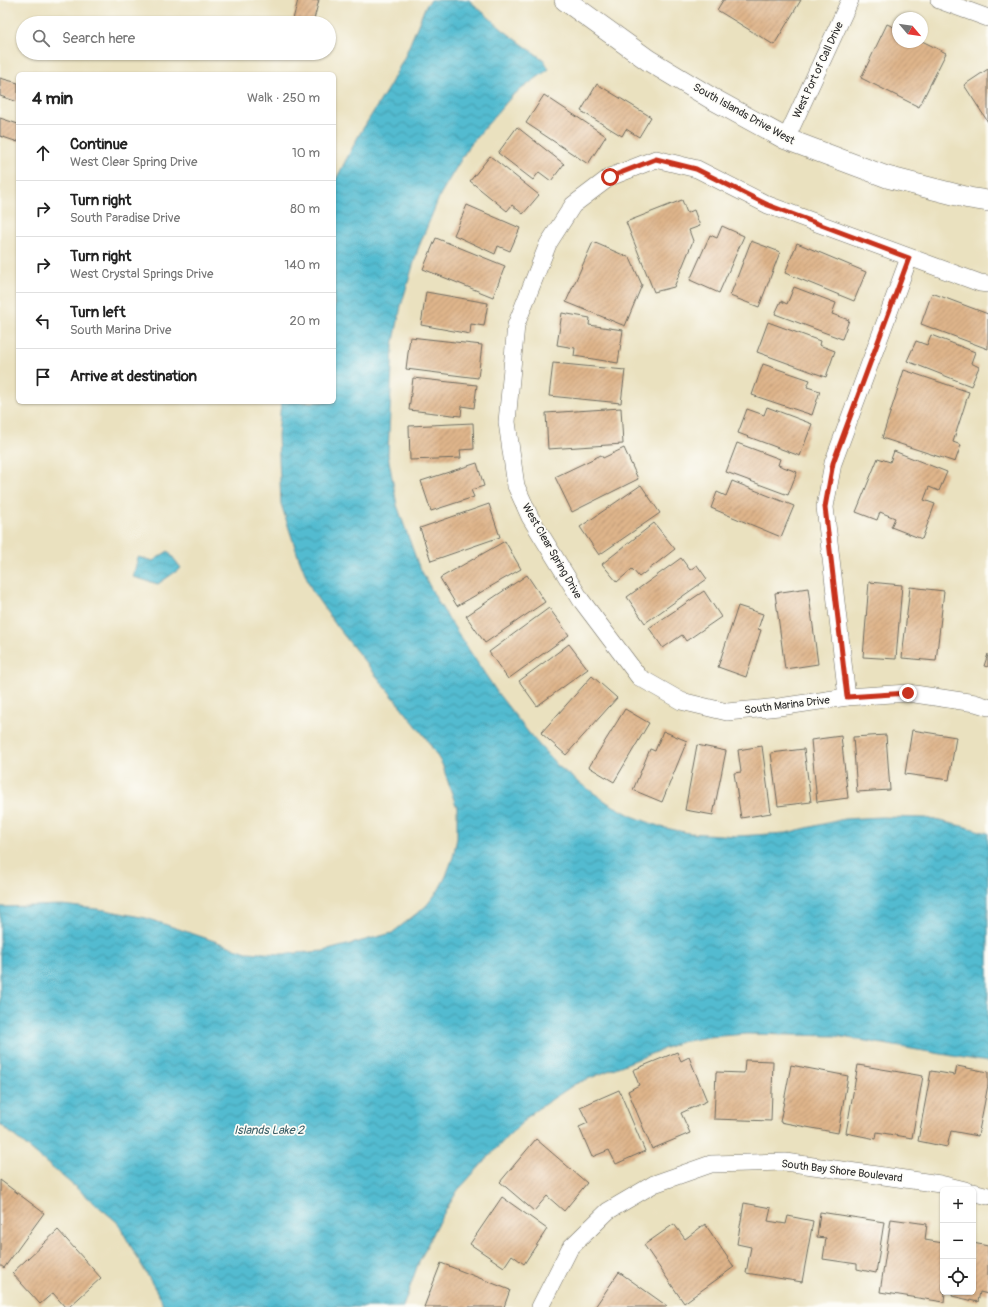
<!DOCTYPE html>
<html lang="en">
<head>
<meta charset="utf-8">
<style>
  :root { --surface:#fff; --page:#f2f2f2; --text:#222; --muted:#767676; --line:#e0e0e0 }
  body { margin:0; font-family:Pangolin,sans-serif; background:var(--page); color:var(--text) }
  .controls { position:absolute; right:12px; bottom:12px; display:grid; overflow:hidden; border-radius:6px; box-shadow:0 1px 3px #0004 }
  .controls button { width:36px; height:36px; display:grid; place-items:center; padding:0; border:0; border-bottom:1px solid var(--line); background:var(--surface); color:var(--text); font:20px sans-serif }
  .compass { position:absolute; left:892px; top:12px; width:36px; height:36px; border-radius:50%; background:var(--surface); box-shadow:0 1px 3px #0004; rotate:119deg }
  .stop { position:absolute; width:12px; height:12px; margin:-9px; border:3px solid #c8321e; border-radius:50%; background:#fff }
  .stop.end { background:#c8321e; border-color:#fff; box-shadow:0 1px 4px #0008 }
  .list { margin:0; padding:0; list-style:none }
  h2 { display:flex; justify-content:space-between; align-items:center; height:52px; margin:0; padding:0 16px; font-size:17px }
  h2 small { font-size:13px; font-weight:400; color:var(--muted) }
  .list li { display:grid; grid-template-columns:26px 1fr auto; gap:12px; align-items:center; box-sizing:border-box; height:56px; padding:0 16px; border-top:1px solid var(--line) }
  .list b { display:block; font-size:15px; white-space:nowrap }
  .list p { margin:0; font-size:13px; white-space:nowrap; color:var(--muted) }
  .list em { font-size:13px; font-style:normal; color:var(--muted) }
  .icon { flex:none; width:22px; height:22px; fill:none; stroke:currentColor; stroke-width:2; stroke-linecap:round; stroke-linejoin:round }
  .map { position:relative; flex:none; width:988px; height:1307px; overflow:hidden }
  .search { position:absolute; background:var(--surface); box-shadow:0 1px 3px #0004; left:16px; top:16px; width:320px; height:44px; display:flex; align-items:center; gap:10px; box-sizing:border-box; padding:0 14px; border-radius:22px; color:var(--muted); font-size:15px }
  .panel { position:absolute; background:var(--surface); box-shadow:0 1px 3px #0004; left:16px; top:72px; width:320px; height:332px; border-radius:6px }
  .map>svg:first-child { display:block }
  .water { fill:url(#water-waves); stroke:#3f737e }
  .building { fill:url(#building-hatch) }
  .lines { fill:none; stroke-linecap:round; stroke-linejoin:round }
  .minor-casing { stroke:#6e6b5f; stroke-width:18 }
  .tertiary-casing { stroke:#6e6b5f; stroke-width:22 }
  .minor { stroke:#fff; stroke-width:17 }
  .tertiary { stroke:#fff; stroke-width:21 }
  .route { stroke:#c8321e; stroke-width:5 }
  .labels { text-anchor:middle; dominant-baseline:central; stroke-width:3.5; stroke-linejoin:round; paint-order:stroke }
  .street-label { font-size:11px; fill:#2b2b2b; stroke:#fdfcf7 }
  .water-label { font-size:12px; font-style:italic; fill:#395d65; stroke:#fdfcf7 }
</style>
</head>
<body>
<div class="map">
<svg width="988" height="1307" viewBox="0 0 988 1307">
  <defs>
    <pattern id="water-waves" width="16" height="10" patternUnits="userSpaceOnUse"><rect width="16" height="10" fill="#53bbd0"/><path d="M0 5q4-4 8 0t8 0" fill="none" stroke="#4598a9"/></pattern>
    <pattern id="building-hatch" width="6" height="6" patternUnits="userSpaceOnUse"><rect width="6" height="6" fill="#dfb58b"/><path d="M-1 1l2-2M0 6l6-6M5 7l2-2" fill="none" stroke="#b59372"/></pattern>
  </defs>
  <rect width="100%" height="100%" fill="#fdfcf7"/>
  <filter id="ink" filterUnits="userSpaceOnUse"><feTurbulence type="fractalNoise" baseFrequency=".025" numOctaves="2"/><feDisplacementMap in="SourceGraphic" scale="8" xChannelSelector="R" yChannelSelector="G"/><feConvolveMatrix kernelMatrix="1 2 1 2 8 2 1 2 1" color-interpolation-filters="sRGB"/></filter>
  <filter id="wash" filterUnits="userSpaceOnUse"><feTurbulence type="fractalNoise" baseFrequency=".012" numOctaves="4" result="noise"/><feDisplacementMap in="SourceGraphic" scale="16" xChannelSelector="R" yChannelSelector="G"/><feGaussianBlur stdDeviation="0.9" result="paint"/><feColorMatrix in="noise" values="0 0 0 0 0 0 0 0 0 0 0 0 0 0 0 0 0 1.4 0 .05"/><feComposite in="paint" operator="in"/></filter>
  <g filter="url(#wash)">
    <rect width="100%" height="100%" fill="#eae1bf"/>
    <g class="water">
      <path d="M431,0H469L503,30L544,60L549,69L512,96L469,146L440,195L418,249L401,306L393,346L388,455L397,505L418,564L438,602L469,650L499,695L532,737L558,766L578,782L608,803L632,816L661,827L689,833L737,836L786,833L844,819L881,817L926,818L962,826L988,833V1062L836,1036L747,1034L709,1037L681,1042L575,1084L533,1112L507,1137L458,1190L435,1228L417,1267L403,1307H163L161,1299L117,1222L0,1124V907L62,905L105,910L146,918L247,952L282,954L324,951L392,933L426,906L438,891L446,876L453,857L457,838V808L449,785L442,764L426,738L338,628L312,591L297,553L281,504L278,435L281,402H334V183L359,135L390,85L405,56L426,5Z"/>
      <path d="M168,551L181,568L158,584L133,577L138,557L153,561Z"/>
    </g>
    <g id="blocks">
      <g class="building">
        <path d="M298,0H319L313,23H292Z"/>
        <path d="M723,0H801L774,45L717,10Z"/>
        <path d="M887,24L898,29V42H922V41L946,53L919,107L861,78Z"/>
        <path d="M988,69V122L964,85Z"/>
        <path d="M0,78L18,83V102L0,96Z"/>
        <path d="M597,84L651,117L639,137L626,129L622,136L581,111Z"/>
        <path d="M544,95L606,136L588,164L526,123Z"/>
        <path d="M0,118L18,124V142L0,136Z"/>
        <path d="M517,127L564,164L551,181L539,172L533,180L498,153Z"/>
        <path d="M490,156L539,195L523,214L512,205L507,211L470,181Z"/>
        <path d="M682,200L687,213L694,210L700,226L689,230L693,241L674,287L654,292L626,222Z"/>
        <path d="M467,205L520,228L510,251L498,246L495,254L454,235Z"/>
        <path d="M722,226L744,236L719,293L690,280L710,235L717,238Z"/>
        <path d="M436,238L505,266L493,297L423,269Z"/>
        <path d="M751,241L780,252L759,307L730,296Z"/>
        <path d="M593,242L630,258L642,285L625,326L566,302Z"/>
        <path d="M797,243L866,272L854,301L785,273Z"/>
        <path d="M794,287L836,303L832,314L849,320L842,339L775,314L781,301L787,304Z"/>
        <path d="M426,292L488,303L484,326L471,324L470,334L421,325Z"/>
        <path d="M932,293L988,314V349L921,324Z"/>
        <path d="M562,313L590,318L589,325L623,330L618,363L574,356L575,348L557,345Z"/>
        <path d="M768,322L820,341L819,345L835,351L826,377L757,352Z"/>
        <path d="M931,335L975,352L971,363L979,367L971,386L907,361L916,341L927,345Z"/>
        <path d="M410,337L482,345L478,378L406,369Z"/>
        <path d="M553,363L625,370L621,403L549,396Z"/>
        <path d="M763,364L810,380L807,387L820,391L812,415L752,395Z"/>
        <path d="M904,370L969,392L953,442L961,445L955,462L882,438Z"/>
        <path d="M413,378L477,385L474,408L462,406L461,416L409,410Z"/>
        <path d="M767,407L812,424L800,456L738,433L747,409L764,415Z"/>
        <path d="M621,408L623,444L548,449L546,413Z"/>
        <path d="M473,423L474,449L460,450L461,458L410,460L409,426Z"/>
        <path d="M737,443L780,459L778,465L797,472L788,495L726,472Z"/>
        <path d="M624,448L638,479L572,512L555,477L601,455L603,458Z"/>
        <path d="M894,451L947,472L939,491L929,487L924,500L935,504L922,539L891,527L895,518L880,512L877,520L856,512L878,458L890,462Z"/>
        <path d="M477,463L484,486L471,490L474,497L431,511L421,481Z"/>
        <path d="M732,481L794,506L781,537L711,508L717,492L726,496Z"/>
        <path d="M641,485L660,513L599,555L580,527Z"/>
        <path d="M489,504L500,537L431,561L420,528Z"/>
        <path d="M654,523L675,549L639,577L632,569L617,582L602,564Z"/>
        <path d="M505,541L521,569L457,606L440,578Z"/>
        <path d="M681,558L690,570L697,565L707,579L645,623L627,597Z"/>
        <path d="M527,575L545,602L485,643L466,616Z"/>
        <path d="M869,582L902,585L896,659L863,657Z"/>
        <path d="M910,587L944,591L936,661L902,658Z"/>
        <path d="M808,588L818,664L785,669L775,593Z"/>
        <path d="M704,591L721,617L686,641L682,635L663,648L649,628Z"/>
        <path d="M738,606L763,614L758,629L761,630L746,677L718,667Z"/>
        <path d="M549,608L569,635L508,679L489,652Z"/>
        <path d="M569,644L588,669L537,706L519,681Z"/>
        <path d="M988,654V667L984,666Z"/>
        <path d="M592,676L617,698L566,755L541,733Z"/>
        <path d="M625,709L649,723L614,782L589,767Z"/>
        <path d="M912,730L956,737L949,780L905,774Z"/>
        <path d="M663,731L687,741L662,802L633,790L650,749L655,751Z"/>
        <path d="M886,735L890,790L857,792L853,737Z"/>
        <path d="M841,736L848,798L817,802L811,740Z"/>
        <path d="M697,745L726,751L713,815L685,810Z"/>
        <path d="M762,746L771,813L741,818L734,773L741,772L738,750Z"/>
        <path d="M804,749L811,802L778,806L771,753Z"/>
        <path d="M677,1052L681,1061L689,1057L707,1101L681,1113L690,1133L652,1149L628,1091L639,1085L633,1070Z"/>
        <path d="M745,1060L773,1061L771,1121L714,1119L716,1072L744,1073Z"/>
        <path d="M791,1065L848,1076L838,1133L780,1122Z"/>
        <path d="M858,1065L923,1076L912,1138L877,1132L876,1139L846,1133Z"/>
        <path d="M957,1066L988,1072V1085L978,1136L951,1131L947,1147L918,1141L931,1071L955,1075Z"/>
        <path d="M619,1090L645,1151L616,1164L609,1150L592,1157L579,1127L588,1123L580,1107Z"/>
        <path d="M536,1139L587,1183L564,1211L547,1196L534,1211L500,1182Z"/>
        <path d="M0,1180L44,1213L4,1268L0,1265Z"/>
        <path d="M502,1197L547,1229L524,1264L512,1255L504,1267L470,1244Z"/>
        <path d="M744,1203L771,1208L768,1221L786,1224L788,1216L813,1221L802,1282L746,1273L751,1247L737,1244Z"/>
        <path d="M820,1212L884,1222L876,1273L857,1269V1264L823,1259L826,1238L817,1237Z"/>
        <path d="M891,1219L927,1224L925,1240L943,1243V1292H945L944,1302L880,1292Z"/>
        <path d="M674,1224L685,1239L705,1224L734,1267L684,1303L644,1245Z"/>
        <path d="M58,1230L101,1278L69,1307H65L53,1293L40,1304L12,1273Z"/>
        <path d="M973,1243L988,1246V1294L980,1292L978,1302L952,1296L953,1292H973Z"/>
        <path d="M441,1263L510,1290L504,1307H424Z"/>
        <path d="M619,1272L667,1306L666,1307H595Z"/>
      </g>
    </g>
  </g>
  <g filter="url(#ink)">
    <use href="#blocks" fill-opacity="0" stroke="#6e6b5f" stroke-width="1"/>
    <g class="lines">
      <defs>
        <g id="minor">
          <path d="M939,0L988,18"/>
          <path d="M786,139L850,0"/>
          <path d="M988,284L980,283L768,205L697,169L656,159L610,177L573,205L548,244L516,325L507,422L516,486L530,517L581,600L639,677L681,701L727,712L779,707L847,697L908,693L975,703L988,707"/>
          <path d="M847,697L825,507L833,463L909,258"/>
          <path d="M973,1192L988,1196"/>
          <path d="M540,1307L570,1248L608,1211L654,1184L711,1164L785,1162L940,1184L965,1190"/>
        </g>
        <path id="tertiary" d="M565,0L648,60L711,98L786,139L887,177L969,198L988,201"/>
      </defs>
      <use href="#minor" class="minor-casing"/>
      <use href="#tertiary" class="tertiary-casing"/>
      <use href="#minor" class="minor"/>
      <use href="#tertiary" class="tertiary"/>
    </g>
  </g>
  <g class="lines" filter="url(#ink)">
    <path class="route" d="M610,177L656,159L696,169L768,205L909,258L833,463L825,507L847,697L908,693"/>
  </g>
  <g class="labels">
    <g class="street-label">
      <text transform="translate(818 70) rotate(-65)">West Port of Call Drive</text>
      <text transform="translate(744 114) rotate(29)">South Islands Drive West</text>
      <text transform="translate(552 551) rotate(60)">West Clear Spring Drive</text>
      <text transform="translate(787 705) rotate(-7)">South Marina Drive</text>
      <text transform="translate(842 1171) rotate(7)">South Bay Shore Boulevard</text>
    </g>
    <g class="water-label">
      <text x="269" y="1130">Islands Lake 2</text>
    </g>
  </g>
</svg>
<div class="controls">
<button>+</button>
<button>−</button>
<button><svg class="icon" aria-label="locate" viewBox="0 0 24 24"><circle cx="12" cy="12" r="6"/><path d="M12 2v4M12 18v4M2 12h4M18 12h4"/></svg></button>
</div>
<svg class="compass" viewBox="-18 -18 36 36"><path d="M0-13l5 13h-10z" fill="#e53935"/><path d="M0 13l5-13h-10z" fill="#767676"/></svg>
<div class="stop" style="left:610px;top:177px"></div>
<div class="stop end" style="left:908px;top:693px"></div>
<div class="search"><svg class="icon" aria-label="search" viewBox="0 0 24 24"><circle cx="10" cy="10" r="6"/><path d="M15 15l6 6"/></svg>Search here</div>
<section class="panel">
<h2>4 min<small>Walk · 250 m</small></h2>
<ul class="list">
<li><svg class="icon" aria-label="ahead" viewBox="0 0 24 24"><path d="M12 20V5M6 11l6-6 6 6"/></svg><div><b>Continue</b><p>West Clear Spring Drive</p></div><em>10 m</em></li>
<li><svg class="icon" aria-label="right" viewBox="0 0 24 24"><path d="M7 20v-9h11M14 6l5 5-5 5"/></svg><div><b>Turn right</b><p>South Paradise Drive</p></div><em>80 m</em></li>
<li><svg class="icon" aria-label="right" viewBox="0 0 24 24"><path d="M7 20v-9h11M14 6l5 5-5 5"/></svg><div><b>Turn right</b><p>West Crystal Springs Drive</p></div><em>140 m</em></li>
<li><svg class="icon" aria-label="left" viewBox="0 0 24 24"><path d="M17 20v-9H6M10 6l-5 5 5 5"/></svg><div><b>Turn left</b><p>South Marina Drive</p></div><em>20 m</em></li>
<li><svg class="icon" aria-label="arrive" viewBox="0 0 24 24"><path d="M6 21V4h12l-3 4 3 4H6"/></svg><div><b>Arrive at destination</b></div></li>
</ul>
</section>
</div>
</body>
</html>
